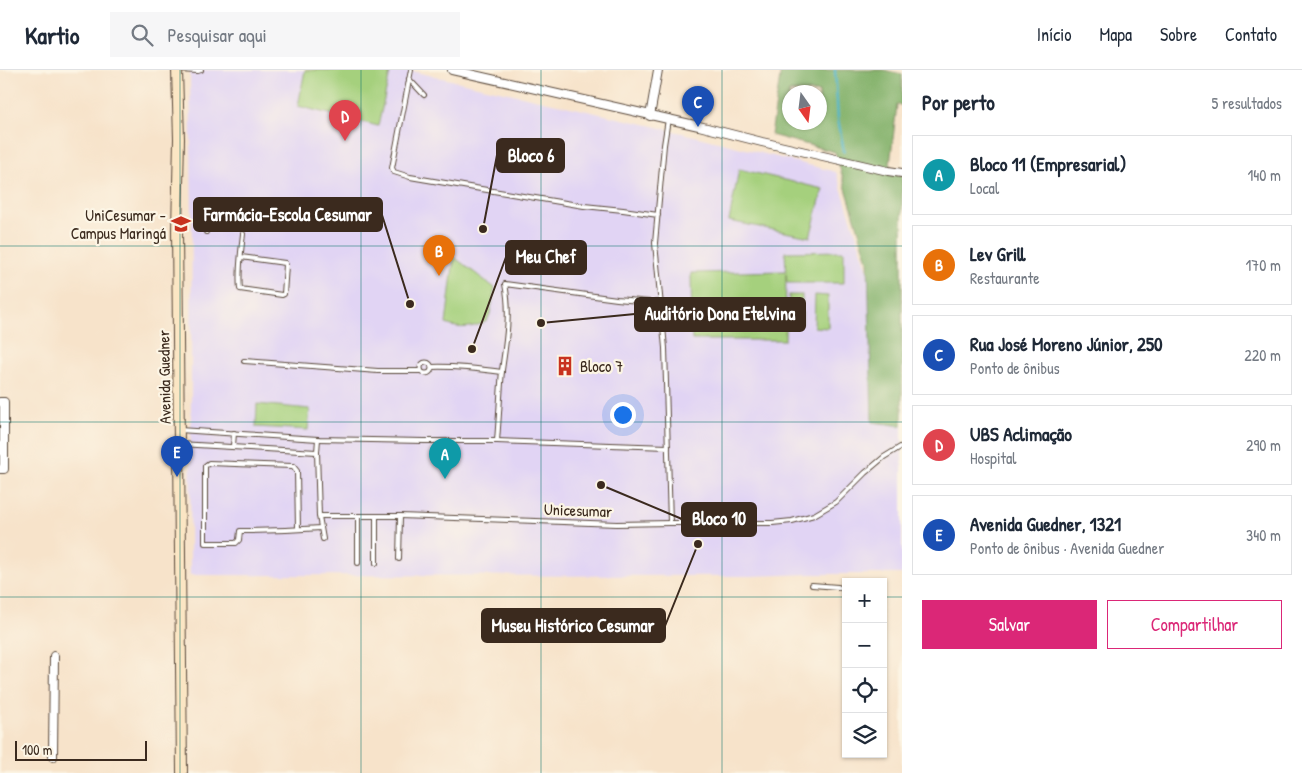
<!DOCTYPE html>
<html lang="pt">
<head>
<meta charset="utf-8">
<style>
  :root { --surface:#fff; --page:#f6f6f7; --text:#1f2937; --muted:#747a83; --line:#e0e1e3; --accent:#db2777 }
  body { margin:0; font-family:"Patrick Hand",sans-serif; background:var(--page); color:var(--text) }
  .controls { position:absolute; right:15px; bottom:15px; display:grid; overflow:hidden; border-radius:0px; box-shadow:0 1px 4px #0004 }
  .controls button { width:45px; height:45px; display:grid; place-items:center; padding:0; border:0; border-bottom:1px solid var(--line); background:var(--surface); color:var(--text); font:25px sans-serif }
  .compass { position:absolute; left:782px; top:15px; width:45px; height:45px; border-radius:50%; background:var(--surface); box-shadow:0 1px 4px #0004; rotate:166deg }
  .scale { position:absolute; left:15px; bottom:12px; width:132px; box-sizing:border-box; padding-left:5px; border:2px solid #3b2a1e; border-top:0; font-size:14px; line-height:18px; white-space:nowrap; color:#3b2a1e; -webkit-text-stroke:4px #fcf5e5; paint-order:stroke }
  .you { position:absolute; left:622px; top:344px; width:18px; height:18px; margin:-12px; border:4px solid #fff; border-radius:50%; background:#1a73e8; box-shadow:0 0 0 8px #1a73e833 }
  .badge { display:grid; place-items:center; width:32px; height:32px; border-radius:50%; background:var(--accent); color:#fff; font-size:16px; font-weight:700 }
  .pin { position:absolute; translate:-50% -41px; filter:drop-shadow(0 1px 2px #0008) }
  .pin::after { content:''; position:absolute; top:26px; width:18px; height:15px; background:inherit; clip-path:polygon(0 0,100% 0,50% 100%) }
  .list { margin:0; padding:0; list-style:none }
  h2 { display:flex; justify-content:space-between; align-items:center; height:65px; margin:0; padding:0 20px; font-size:21px }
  h2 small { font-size:16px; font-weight:400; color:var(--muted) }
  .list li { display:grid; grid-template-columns:32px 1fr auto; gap:15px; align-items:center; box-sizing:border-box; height:80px; margin:0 10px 10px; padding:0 10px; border:1px solid var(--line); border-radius:0px }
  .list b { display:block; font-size:19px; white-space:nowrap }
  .list p { margin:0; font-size:16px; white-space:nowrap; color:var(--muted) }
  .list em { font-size:16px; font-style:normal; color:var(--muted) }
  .actions { display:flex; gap:10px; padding:15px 20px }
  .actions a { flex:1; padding:11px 0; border:1px solid var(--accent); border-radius:0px; text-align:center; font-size:18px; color:var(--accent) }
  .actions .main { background:var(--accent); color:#fff }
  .icon { flex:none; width:28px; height:28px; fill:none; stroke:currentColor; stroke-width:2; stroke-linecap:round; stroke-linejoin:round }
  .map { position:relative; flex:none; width:902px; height:703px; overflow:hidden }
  header { display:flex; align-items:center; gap:30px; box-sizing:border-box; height:70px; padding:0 25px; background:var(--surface); border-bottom:1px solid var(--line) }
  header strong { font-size:24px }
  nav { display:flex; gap:28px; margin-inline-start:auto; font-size:18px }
  .search { width:350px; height:45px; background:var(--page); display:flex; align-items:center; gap:12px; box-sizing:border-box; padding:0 18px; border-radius:0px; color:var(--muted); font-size:19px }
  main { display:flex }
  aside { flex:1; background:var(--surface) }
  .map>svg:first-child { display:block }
  .built { fill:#e1d4f4 }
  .green { fill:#a5d07d; stroke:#707d4e }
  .forest { fill:#84b26c; stroke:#606e45; fill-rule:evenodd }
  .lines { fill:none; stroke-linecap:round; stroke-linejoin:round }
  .stream { stroke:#48b3c6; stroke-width:2.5 }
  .lane-casing { stroke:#574638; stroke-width:6 }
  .street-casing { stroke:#574638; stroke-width:10 }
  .secondary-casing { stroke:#574638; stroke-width:12 }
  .lane { stroke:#fff; stroke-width:4 }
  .street { stroke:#fff; stroke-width:8 }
  .secondary { stroke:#fbe6c4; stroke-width:10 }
  .grid { fill:none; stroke:#0f766e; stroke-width:1; stroke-opacity:0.55 }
  .labels { text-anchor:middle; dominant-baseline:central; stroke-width:4.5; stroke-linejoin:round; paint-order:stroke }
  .poi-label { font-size:16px; fill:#3b2a1e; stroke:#fcf5e5; text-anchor:end }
  .street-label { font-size:16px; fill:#3b2a1e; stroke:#fcf5e5 }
  .leader { fill:none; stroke:#3b2a1e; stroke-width:2 }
  .callout-dot { fill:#3b2a1e; stroke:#fcf5e5; stroke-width:2 }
  .callout { fill:#3b2a1e; stroke:#3b2a1e; stroke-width:2 }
  .callout-label { font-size:18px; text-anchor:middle; font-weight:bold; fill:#fff }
</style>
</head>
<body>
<header>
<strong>Kartio</strong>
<div class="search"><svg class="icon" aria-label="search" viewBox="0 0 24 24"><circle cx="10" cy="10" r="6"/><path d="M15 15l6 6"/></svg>Pesquisar aqui</div>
<nav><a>Início</a><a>Mapa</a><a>Sobre</a><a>Contato</a></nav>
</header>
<main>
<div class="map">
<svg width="902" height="703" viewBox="0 0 902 703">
  <rect width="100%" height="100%" fill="#fcf5e5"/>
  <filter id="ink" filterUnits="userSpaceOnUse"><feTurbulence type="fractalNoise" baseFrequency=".02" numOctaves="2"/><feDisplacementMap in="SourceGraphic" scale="10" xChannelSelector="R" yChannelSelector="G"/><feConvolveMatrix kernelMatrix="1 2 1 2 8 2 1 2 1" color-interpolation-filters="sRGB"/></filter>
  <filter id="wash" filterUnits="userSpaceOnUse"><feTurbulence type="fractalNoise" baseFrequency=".0096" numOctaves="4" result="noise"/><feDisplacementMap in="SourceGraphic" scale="20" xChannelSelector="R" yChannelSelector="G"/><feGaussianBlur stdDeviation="1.12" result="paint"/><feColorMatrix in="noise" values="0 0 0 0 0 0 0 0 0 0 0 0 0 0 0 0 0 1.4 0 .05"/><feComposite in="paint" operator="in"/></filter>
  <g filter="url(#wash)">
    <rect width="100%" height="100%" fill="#f7e3ca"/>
    <path class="built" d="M190,0H407L666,59L836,102L902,306V504H812L751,506L190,505L192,146Z"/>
    <g class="green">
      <path d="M305,0H379L390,3L378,56L298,36Z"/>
      <path d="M739,99L823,119L810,167L729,151Z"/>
      <path d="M844,181V213H787L786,204L785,270H692L691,203L786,201L785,182Z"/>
      <path d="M454,187L495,218L490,244L487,251C474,258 460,260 446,254Z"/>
      <rect x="789" y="225" width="13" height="29"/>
      <path d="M815,225L828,226V258L814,257Z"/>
      <path d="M257,334L310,339L308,360L256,357Z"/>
    </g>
    <path class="forest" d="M781,0H883L902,4V35H897L889,103L902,105V356L872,352L868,191L835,82L771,65ZM789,22H819V52H789Z"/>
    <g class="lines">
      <path class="stream" d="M835,0L838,49L844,82"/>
    </g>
  </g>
  <g filter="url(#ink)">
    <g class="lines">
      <defs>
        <g id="lane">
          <path d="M177,0L198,1L201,0"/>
          <path d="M411,0L392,98L394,102L410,107L475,118L584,136L623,140L658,145"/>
          <path d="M409,9L424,25"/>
          <path d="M668,49L664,75L655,173L665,278L670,453"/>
          <path d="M206,162L207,147"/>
          <path d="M241,187L285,193L286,195L284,224L282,225L240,219C238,202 241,182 243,164"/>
          <path d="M244,291L378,301H421"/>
          <circle cx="426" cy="298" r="5.5"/>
          <path d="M432,297C456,296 479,299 502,302"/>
          <path d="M179,360L318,369L424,371H497L668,377"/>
          <path d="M318,369L317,382L319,446L323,469"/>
          <path d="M497,371C499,347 500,324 502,300C506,272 511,243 505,214L617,229L661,233"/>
          <path d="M179,374L317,382"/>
          <path d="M233,376L234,363"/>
          <path d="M319,446H400L617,454L670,453H772L792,451L814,445L836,432L865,403L884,387L902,376"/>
          <path d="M298,459L297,401L293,396L209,393L205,396V473H236L239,470L240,461C267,461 294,460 321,458"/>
          <path d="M399,489L400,446"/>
          <path d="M358,493V446"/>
          <path d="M376,493V446"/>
          <path d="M812,515L838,517L846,520"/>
        </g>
        <g id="street">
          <path d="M452,0L699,56L762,72L888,101L902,103"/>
          <path d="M650,46L658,0"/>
          <path d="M0,332H4V399H0"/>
          <path d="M53,687L54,586"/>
        </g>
        <path id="secondary" d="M177,0L179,69L177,159L182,703"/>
      </defs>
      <use href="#lane" class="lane-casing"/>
      <use href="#street" class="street-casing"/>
      <use href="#secondary" class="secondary-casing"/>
      <use href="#lane" class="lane"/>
      <use href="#street" class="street"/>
      <use href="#secondary" class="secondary"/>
    </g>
  </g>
  <path class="grid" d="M180,0V703M361,0V703M541,0V703M722,0V703M0,176H902M0,352H902M0,527H846M883,527H902"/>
  <defs>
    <symbol id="school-bare" viewBox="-9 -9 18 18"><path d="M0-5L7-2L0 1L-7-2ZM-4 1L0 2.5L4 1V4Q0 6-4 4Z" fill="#c8321e" stroke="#fcf5e5" stroke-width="2.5" paint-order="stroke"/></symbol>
    <symbol id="building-bare" viewBox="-9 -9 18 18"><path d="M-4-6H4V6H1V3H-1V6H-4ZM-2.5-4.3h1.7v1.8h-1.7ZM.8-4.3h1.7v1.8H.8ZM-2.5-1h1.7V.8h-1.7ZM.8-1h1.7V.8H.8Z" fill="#c8321e" stroke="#fcf5e5" stroke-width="2.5" paint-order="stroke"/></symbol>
  </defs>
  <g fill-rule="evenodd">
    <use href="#school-bare" x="167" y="140" width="28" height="28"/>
    <use href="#building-bare" x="551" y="282" width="28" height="28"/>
  </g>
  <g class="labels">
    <g class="poi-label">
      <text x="166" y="145">UniCesumar -<tspan x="166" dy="18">Campus Maringá</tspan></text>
      <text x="580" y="296" text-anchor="start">Bloco 7</text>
    </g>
    <g class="street-label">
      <text transform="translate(164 307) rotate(-91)">Avenida Guedner</text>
      <text transform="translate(578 440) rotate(2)">Unicesumar</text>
    </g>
  </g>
  <path class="leader" d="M483 159L497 85M410 234L382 145M472 279L506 187M541 253L635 244M601 415L682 449M698 474L665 556"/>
  <g class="callout-dot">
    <circle cx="483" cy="159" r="5"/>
    <circle cx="410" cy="234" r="5"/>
    <circle cx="472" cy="279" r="5"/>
    <circle cx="541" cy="253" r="5"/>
    <circle cx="601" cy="415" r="5"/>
    <circle cx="698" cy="474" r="5"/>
  </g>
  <g class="callout">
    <rect x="497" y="69" width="67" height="33" rx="5"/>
    <rect x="194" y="128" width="188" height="33" rx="5"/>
    <rect x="506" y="171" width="80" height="33" rx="5"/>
    <rect x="635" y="228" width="170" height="33" rx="5"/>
    <rect x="682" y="433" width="74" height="33" rx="5"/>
    <rect x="482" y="539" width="183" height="33" rx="5"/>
  </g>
  <g class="callout-label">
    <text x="531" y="92">Bloco 6</text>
    <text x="288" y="151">Farmácia-Escola Cesumar</text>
    <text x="546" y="193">Meu Chef</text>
    <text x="720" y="250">Auditório Dona Etelvina</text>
    <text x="719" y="455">Bloco 10</text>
    <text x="573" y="562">Museu Histórico Cesumar</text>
  </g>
</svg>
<div class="controls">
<button>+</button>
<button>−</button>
<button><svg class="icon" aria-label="locate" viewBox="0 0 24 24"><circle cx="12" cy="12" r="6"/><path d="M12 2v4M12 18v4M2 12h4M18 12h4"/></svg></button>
<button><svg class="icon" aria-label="layers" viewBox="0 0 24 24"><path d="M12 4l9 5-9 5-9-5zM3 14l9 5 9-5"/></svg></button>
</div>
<svg class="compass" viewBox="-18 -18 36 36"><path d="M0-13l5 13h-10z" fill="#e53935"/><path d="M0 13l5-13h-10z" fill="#747a83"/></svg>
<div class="scale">100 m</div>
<div class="you"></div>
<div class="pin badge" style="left:445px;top:409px;background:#0f9aa8">A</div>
<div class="pin badge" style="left:439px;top:206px;background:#e8710a">B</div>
<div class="pin badge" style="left:698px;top:57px;background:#1a4fb4">C</div>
<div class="pin badge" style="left:345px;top:71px;background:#e0444e">D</div>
<div class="pin badge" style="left:177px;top:407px;background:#1a4fb4">E</div>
</div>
<aside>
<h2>Por perto<small>5 resultados</small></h2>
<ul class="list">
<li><span class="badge" style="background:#0f9aa8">A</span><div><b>Bloco 11 (Empresarial)</b><p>Local</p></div><em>140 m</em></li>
<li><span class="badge" style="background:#e8710a">B</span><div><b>Lev Grill</b><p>Restaurante</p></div><em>170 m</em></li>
<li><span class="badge" style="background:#1a4fb4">C</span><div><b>Rua José Moreno Júnior, 250</b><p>Ponto de ônibus</p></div><em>220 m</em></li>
<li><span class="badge" style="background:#e0444e">D</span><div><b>UBS Aclimação</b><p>Hospital</p></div><em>290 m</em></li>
<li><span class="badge" style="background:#1a4fb4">E</span><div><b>Avenida Guedner, 1321</b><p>Ponto de ônibus · Avenida Guedner</p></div><em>340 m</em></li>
</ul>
<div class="actions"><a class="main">Salvar</a><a>Compartilhar</a></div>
</aside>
</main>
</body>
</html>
